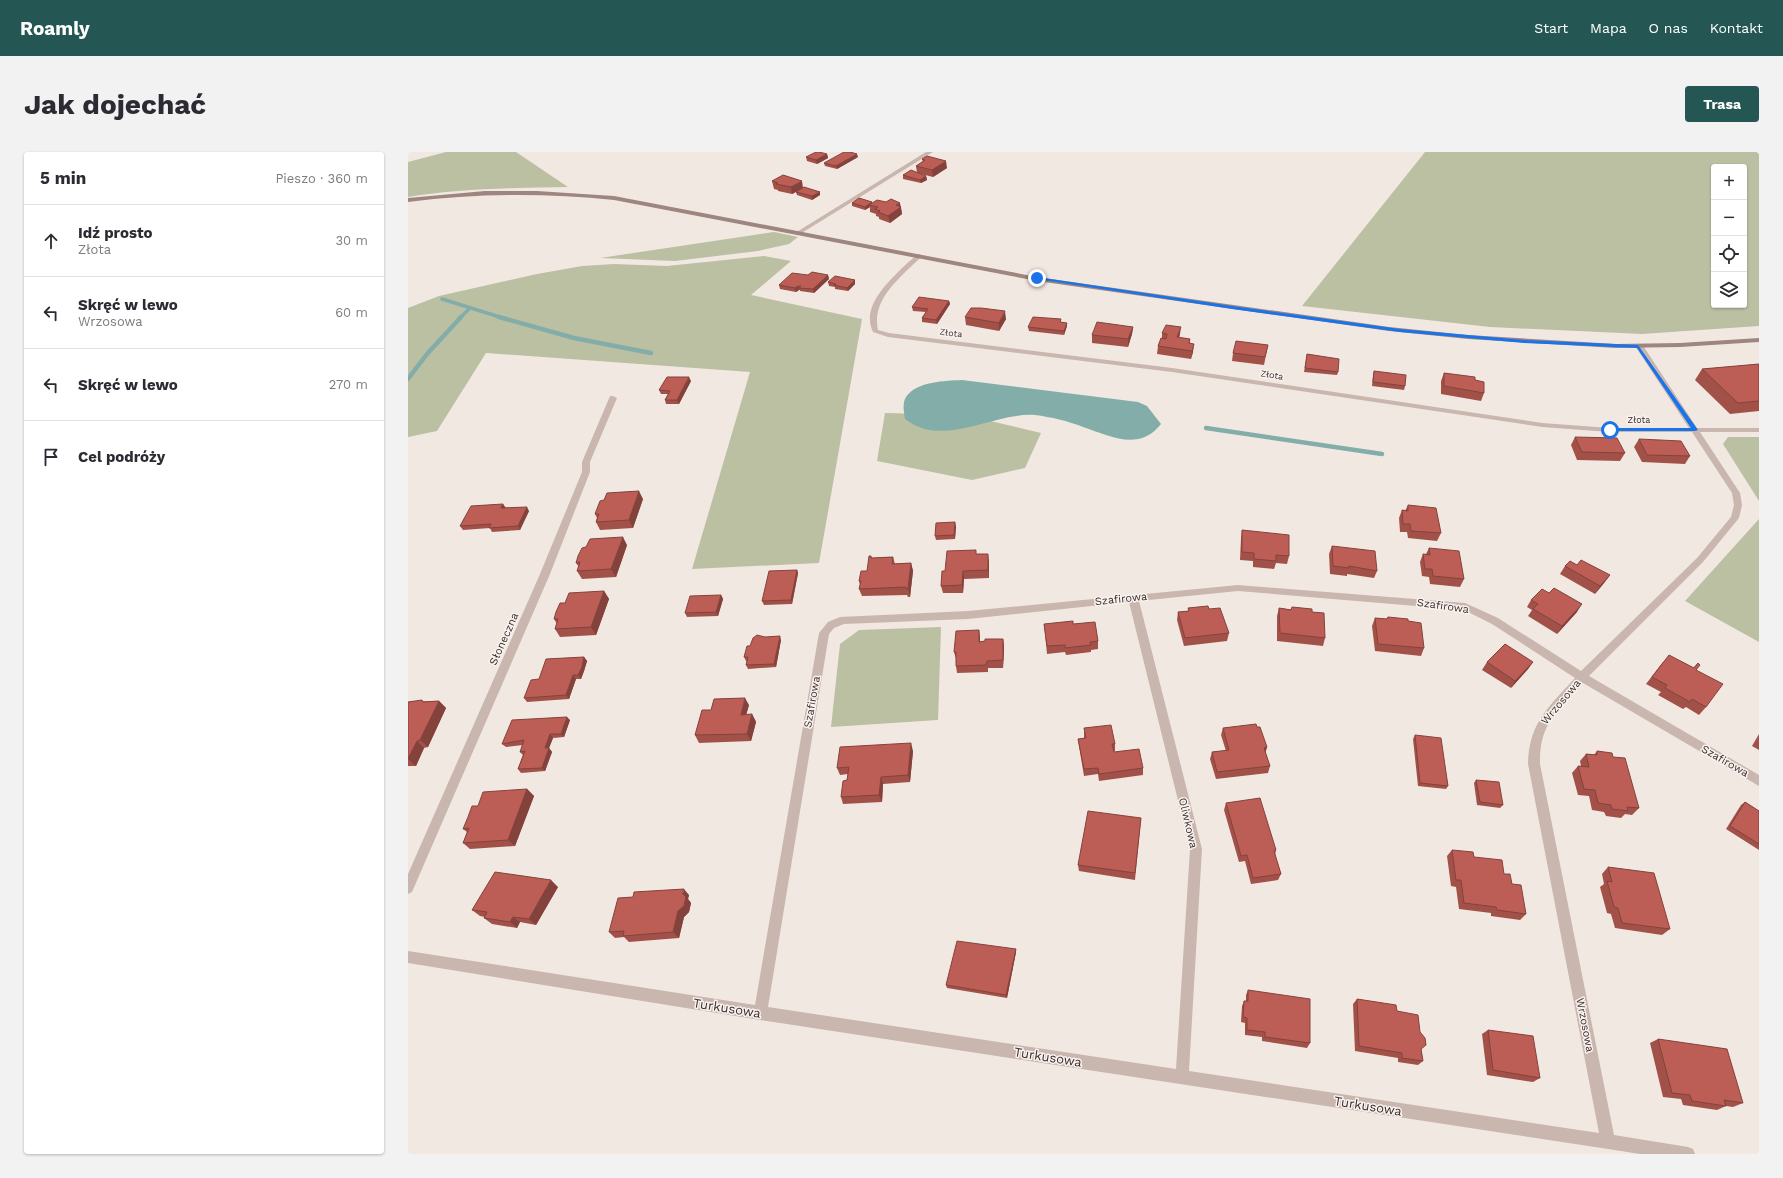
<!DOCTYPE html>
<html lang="pl">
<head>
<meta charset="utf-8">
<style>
  :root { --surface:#fff; --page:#f2f2f3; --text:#2b2b33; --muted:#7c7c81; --line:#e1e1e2; --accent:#245753 }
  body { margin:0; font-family:"Work Sans",sans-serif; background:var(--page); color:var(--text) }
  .controls { position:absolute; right:12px; top:12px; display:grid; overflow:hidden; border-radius:4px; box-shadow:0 1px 3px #0004 }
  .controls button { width:36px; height:36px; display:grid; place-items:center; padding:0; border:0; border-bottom:1px solid var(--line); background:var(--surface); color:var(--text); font:20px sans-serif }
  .stop { position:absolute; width:12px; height:12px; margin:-9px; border:3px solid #1a73e8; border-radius:50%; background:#fff }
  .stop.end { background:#1a73e8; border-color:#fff; box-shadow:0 1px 4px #0008 }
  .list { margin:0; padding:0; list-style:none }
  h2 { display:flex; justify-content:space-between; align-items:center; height:52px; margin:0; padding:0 16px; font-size:17px }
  h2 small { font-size:13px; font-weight:400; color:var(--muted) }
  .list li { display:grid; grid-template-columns:26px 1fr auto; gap:12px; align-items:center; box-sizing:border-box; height:72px; padding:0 16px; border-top:1px solid var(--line) }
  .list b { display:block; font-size:15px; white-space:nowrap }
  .list p { margin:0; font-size:13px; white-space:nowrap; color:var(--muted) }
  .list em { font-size:13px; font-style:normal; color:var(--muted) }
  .icon { flex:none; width:22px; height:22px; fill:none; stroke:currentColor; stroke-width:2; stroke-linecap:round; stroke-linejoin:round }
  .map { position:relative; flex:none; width:1351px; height:1002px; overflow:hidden; border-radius:4px }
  header { display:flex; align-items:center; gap:24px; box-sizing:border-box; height:56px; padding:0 20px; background:var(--accent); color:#fff }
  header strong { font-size:19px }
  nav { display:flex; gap:22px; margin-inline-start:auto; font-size:14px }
  .intro { display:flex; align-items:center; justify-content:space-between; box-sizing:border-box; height:96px; padding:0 24px }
  h1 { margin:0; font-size:28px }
  .button { padding:10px 18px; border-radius:4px; background:var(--accent); color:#fff; font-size:14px; font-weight:700 }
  main { display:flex; gap:24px; padding:0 24px }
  aside { flex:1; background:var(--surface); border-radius:4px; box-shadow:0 1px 3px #0004 }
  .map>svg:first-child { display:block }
  .green { fill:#bbc0a2; fill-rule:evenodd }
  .water { fill:#83ada8 }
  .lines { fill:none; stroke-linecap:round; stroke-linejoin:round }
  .stream-far1 { stroke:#83ada8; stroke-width:3.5 }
  .stream { stroke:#83ada8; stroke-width:4.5 }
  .street { fill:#c9b6ae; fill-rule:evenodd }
  .secondary { fill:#9d867f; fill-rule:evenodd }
  .wall { fill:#a25149 }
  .shaded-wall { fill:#84423c }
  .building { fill:#bc5e55; stroke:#84423c }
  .route { fill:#1a73e8 }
  .labels { text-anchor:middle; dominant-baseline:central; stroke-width:3; stroke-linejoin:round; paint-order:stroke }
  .far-street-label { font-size:9px; fill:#392e2c; stroke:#f9f2ee }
  .street-label { font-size:11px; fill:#392e2c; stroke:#f9f2ee }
  .near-street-label { font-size:13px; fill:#392e2c; stroke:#f9f2ee }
</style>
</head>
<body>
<header>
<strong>Roamly</strong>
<nav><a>Start</a><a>Mapa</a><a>O nas</a><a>Kontakt</a></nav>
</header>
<div class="intro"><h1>Jak dojechać</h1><a class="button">Trasa</a></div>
<main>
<aside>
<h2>5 min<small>Pieszo · 360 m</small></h2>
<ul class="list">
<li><svg class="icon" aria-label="ahead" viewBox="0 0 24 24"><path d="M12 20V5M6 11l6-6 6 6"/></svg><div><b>Idź prosto</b><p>Złota</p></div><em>30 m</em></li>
<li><svg class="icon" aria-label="left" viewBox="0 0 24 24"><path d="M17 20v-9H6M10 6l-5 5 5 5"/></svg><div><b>Skręć w lewo</b><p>Wrzosowa</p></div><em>60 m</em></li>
<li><svg class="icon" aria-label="left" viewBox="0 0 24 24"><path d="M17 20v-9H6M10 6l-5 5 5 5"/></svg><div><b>Skręć w lewo</b></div><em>270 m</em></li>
<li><svg class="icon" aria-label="arrive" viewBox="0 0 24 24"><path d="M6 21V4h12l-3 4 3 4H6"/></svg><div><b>Cel podróży</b></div></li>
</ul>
</aside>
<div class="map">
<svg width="1351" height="1002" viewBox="0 0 1351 1002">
  <rect width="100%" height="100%" fill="#f2e8e2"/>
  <g class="green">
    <path d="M38,0H108L160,35C107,36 52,36 0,45V10Z"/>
    <path d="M1017,0H1351V174L1234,182L1082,175L894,154ZM1306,15H1336V153H1306Z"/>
    <path d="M366,80L390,85L381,92L350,99L267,109L192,106Z"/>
    <path d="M356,104L383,109L343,143L454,167L411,411L284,417L342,220L78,201L29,279L0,285V156L31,144L129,122L174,114L206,112L259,114Z"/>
    <path d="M477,261L557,263L633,281L617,316L564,328L469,309Z"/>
    <path d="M1320,285H1351V349L1315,292Z"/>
    <path d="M1351,367V490L1277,449Z"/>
    <path d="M533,475L530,568L423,575L432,492L451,478Z"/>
  </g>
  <path class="water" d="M554,228L730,250L739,254L753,272C731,300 702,284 675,275C660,269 643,265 627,263C585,260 535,297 497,267C496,261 494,251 498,245C509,229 537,229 554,228Z"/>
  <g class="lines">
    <g class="stream-far1">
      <path d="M34,147L95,166"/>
      <path d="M52,166L61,157"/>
    </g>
    <g class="stream">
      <path d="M91,165L166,186L243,201"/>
      <path d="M0,227L19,202L53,165"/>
      <path d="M798,276L974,302"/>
    </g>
    <g class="street">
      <path d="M518,0H525L392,82L387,81Z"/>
      <path d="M511,102L513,103V105C493,125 463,147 470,178L481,181L764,216L1134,271L1202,276H1281L1227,194L1231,192H1234L1289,276H1351V280H1292L1332,341L1334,353L1331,366L1295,410L1181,524L1351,623V634L1175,531C1150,559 1131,571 1132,612L1206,983L1280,995L1285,997L1287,1002H1232L1200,997L352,868L0,811V799L347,853L411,481L420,470L432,465L560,459L830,433L1057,451L1090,466L1173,519L1289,406L1323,365L1326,353L1324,341L1284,280H1202L1134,275L764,220L480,185L465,180C453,156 478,132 494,116C499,112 505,105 511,102ZM830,439L1056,458L1084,472L1167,526C1141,555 1121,570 1120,612L1191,981L781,919L794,697L731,449ZM721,450L782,697L768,917L360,855L421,482L426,476L436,472L560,467Z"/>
      <path d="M202,244H205L209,246L182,310V320L142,422L4,740L0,742V722L132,422L174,320V310Z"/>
    </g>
    <path class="secondary" d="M77,39H129L206,44L629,125L981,175L1060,183L1208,192L1272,191L1351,186V190L1272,195L1208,196L1060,187L981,179L629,129L206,48C137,41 69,41 0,50V46Z"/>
  </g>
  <g class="wall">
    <path d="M419,2L420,6L409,12L399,9L398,5Z"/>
    <path d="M450,5L429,17L417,14L416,11Z"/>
    <path d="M514,7L539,16L525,25L509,21L508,14L515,10Z"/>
    <path d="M495,23L518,24L519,28L513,31L495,27Z"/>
    <path d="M364,29L395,36L412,40V43L404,48L389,43L388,40L384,42L370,39V38L366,37Z"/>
    <path d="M444,51H464L493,55L494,62L482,71L471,67V65L468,64V62L462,60V55L457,58L444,54Z"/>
    <path d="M400,123H420L421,127L406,141L392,139V138H391L388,140L372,137L371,133Z"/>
    <path d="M447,128V132L440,139L427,137V135L421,134L420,130Z"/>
    <path d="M541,149L542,152L529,172L514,170V166L518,160L505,159L504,155Z"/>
    <path d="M557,165L598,167L591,179L558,173Z"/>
    <path d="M659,171V174L656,183L621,179L620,175Z"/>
    <path d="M725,175L724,182L720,195L684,191V183Z"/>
    <path d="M754,181L772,182L771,186L782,187V191L785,200L783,207L749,202L750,194L754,186Z"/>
    <path d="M860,193L856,213L824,209L825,201Z"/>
    <path d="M899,202L930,220L929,223L896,220Z"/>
    <path d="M1351,212V259L1322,262L1287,228L1294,217Z"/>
    <path d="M966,219L997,234L996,238L964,234L965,223Z"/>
    <path d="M1036,221L1067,228L1076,241L1073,249L1033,242V229Z"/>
    <path d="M283,229L271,252H258L257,248L260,242H253L251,238Z"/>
    <path d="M1167,285L1217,301L1212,309L1169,308L1163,293Z"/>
    <path d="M1231,287L1282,304L1277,312L1234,310L1226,295Z"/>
    <path d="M235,347L225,376L192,378L188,370L189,366L187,362Z"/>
    <path d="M95,352L97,356L121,359L112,378L84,380L82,376L55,378L52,374Z"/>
    <path d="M1000,353L1033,381L1029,389L1000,386L999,380H992L991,366L994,358L997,359Z"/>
    <path d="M548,374L547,387L528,388L527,384Z"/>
    <path d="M834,378L881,404L879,412L868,411L866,417L845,415V409L832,408L833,386Z"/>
    <path d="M219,393L208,425L174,427L169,419L171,415L168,411L178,395Z"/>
    <path d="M924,394L969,419L966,426L939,422V424L922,422L921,402Z"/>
    <path d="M1021,396L1056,427L1052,435L1022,432L1021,425L1014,424L1012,410L1015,402H1018Z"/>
    <path d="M568,398V402L581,410V426L556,427L555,441H535L533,434L537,419Z"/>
    <path d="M463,404L464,406L485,405L487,412L503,411L505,419L502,445H500L499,443L454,444L451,437L452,433L451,429L459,419Z"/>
    <path d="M1169,413L1202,423L1196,431L1187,442L1152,422L1157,414Z"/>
    <path d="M389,418L390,421L384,452L356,453L354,449Z"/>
    <path d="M196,439L201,447L188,483L152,485L147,477L149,472L146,467L157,451Z"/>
    <path d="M313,443L315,447L310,464L279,465L277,461Z"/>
    <path d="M1123,448L1169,460L1149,482L1120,464L1124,458L1119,455Z"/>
    <path d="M780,456L801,457L821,481L819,489L776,494L769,468L770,460L780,459Z"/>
    <path d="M871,456L904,460L917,486L915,494L869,489V464Z"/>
    <path d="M980,465L1000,469L1016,496L1013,504L967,499L964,474L967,466L978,467Z"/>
    <path d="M636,472H665L690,489V497L683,498V500L658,503L657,500L639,502Z"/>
    <path d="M571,478L572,490L595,487L596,495L595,516H580V520L549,521L548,514V507L546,500Z"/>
    <path d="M357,485L373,488L368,515L340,517L338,513L339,509H338L336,505L342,494Z"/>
    <path d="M176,505L179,509L176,519L173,527H168L161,547L119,550L116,546L131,527Z"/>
    <path d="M1079,510H1125L1120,517L1103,536L1074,518Z"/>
    <path d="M1255,510L1285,516L1290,511L1288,518L1298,555L1291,563L1278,555L1275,557L1250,543L1253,540L1238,532Z"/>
    <path d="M31,549L38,556L20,595L16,596L8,614H0V550Z"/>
    <path d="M341,553L338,563L344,562L348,570L343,589L291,591L287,583L303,558Z"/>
    <path d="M162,568L156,585L145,586L141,596L144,600L137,619L113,621L110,617L115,603L112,600L115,593L98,595L94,592Z"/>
    <path d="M849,575L859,595L857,601L862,614L860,621L808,627L802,607L804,600L818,599L813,583L815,576Z"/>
    <path d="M676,576L707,592V599H706V600L735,616V623L691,629L690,622L676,624L671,594L670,587L676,586Z"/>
    <path d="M1351,582V598L1344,594Z"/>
    <path d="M1007,583L1040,634L1038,637L1010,634L1005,587Z"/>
    <path d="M505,599L502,630L475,632L474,650L435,652L433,645L439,628L440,622L432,623L429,616Z"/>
    <path d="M1189,599L1205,605L1231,656L1224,663L1217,662L1213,666L1198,664L1196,660L1184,658L1181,644L1170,643L1164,621L1170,614H1173L1172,609L1178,602L1186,603Z"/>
    <path d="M1068,628L1095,653L1092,656L1069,653L1066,631Z"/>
    <path d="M119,637L126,644L107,694L62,697L55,691L59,680L55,677Z"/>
    <path d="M1337,650L1351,659V698L1318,677L1333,653Z"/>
    <path d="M818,651L868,698L867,703L873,722L870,728L843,732L837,709L831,710L816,658Z"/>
    <path d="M733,666L727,728L671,719L670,713Z"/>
    <path d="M1044,698L1096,722L1104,732L1118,762L1112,768L1083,764V761L1051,757L1048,735L1043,734L1039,704Z"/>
    <path d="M1200,715L1262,777L1254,783L1207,776L1203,762L1199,761L1192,735L1196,732L1194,722Z"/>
    <path d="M150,735L128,773L112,770L109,776L84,772L76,766L77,765L72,764L64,758Z"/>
    <path d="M281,743L280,747L283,751L281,760L276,765L271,786L221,790L216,785L207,786L201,780Z"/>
    <path d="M608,797V800L599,846L539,836L538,833Z"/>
    <path d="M840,838L902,891L899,896L854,889V885L837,883V871L833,870L834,854L836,849H838V843Z"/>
    <path d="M949,847L989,859L1013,897L1015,909L1010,913L990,910V906L947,899L945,852Z"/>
    <path d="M1080,878L1132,926L1125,930L1079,923L1074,882Z"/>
    <path d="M1250,887L1335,951L1325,955L1318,954L1309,958L1275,953L1273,947L1255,945L1242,891Z"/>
  </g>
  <g class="shaded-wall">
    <path d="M419,2L420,6L409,12L408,8Z"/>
    <path d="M449,2L450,5L429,17L428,14Z"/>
    <path d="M538,9L539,16L525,25L524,18Z"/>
    <path d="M518,24L519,28L513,31L512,28Z"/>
    <path d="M394,29L395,36L384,42L383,35Z"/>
    <path d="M412,40V43L404,48V44Z"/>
    <path d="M464,50L465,54L461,53L462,55L457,58V55Z"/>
    <path d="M492,51L494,62L482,71L480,64L488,53Z"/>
    <path d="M420,123L421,127L406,141L405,137Z"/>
    <path d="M447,128V132L440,139L439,136Z"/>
    <path d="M390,134L391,138L388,140L387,136Z"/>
    <path d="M541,149L542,152L529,172L528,168Z"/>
    <path d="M597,159L598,167L591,179V171Z"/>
    <path d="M659,171V174L656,183V179Z"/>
    <path d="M725,175L724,182L720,195V187Z"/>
    <path d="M773,175L772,182L768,193L769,185Z"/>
    <path d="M786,192L785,200L783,207L784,199Z"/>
    <path d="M281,225L283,229L271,252L269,248Z"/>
    <path d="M231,339L235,347L225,376L221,368Z"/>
    <path d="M95,352L98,356H93Z"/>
    <path d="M119,355L121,359L112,378L110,374Z"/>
    <path d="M547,370L548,374L547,387L546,383Z"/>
    <path d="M215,385L219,393L208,425L203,417Z"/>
    <path d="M580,402L581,410V426L580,418Z"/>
    <path d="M503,411L505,419L502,445L500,437Z"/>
    <path d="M389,418L390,421L384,452L383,448Z"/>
    <path d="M555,419L556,427L555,441L554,433Z"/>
    <path d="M1202,423L1196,431L1187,442L1192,434Z"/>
    <path d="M196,439L201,447L188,483L183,475Z"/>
    <path d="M313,443L315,447L310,464L308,460Z"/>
    <path d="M1174,452L1169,460L1149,482L1154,474Z"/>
    <path d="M571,478L572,486V497L571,490Z"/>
    <path d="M372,484L373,488L368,515L366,512Z"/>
    <path d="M595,487L596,495L595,516Z"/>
    <path d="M176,505L179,509L176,519L173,527L170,523Z"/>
    <path d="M1125,510L1120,517L1103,536L1107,529Z"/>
    <path d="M165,523L168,527L161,547L158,543Z"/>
    <path d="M337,546L341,553L336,570L333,563Z"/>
    <path d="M31,549L38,556L20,595L12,588Z"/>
    <path d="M344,562L348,570L343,589L339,582Z"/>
    <path d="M159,565L162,568L156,585L153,582Z"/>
    <path d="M142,582L145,586L141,596L144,600L137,619L134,616L137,596Z"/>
    <path d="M9,589L16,596L8,614L0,607Z"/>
    <path d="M503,591L505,599L502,630L500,623Z"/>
    <path d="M859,595L857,602L856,596Z"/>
    <path d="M473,625L475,632L474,650L471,643Z"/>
    <path d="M119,637L126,644L107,694L100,688Z"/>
    <path d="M143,728L150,735L128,773L121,767Z"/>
    <path d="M276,737L281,743L280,747L283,751L281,760L276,765L271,786L265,780Z"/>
    <path d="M105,765L112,770L109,776L102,770Z"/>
    <path d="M608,797V800L599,846L598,843Z"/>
  </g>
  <g class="building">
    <path d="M408,0H411L419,2L408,8L398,5Z"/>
    <path d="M436,0H442L449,2L428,14L416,11Z"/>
    <path d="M519,4L538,9L524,18L508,14L517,8L514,7Z"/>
    <path d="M503,18L518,24L512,28L495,23Z"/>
    <path d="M375,23L394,29L383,35L368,32L370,31L364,29Z"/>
    <path d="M396,35L412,40L404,44L388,40Z"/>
    <path d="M451,46L464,50L457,55L444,51Z"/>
    <path d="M483,47L492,51L488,53L493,55L480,64L470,60L472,59L467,57L470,55L461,53L469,48L478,50Z"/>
    <path d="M404,120L420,123L405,137L391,136L393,134H390L387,136L371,133L384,121L400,123Z"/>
    <path d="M427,124L447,128L439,136L426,133L428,132L420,130Z"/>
    <path d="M511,145L541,149L528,168L514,166L520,157L504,155Z"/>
    <path d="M563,156H573L597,159L591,171L557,165Z"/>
    <path d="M625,165L653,167L652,170L659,171L656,179L620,175Z"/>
    <path d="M689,170L725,175L720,187L684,183Z"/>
    <path d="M758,173L773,175L769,185L782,187L781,191L786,192L784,199L750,194L753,186L758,187L759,182L754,181Z"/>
    <path d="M828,189L860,193L857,205L825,201Z"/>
    <path d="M899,202L931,207L930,220L897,216Z"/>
    <path d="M1351,212V249L1330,251L1294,217Z"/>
    <path d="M966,219L998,223L997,234L965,230Z"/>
    <path d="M1036,221L1067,225V228L1076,230V241L1036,234Z"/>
    <path d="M259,225H281L269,248H257L262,239L251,238Z"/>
    <path d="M1167,285L1209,286L1217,301L1174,300Z"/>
    <path d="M1231,287L1273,289L1282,304L1239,303Z"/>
    <path d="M231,339L221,368L188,370L191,362H187L192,349L196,348L199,341Z"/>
    <path d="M95,352L93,356L119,355L110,374L81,376L83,372L52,374L63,354Z"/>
    <path d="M1000,353L1028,356L1033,381L1003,379L1002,372H995L994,358L1000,359Z"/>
    <path d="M547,370L546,383L527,384L528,371Z"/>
    <path d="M834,378L881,383V404L868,403V409L846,407V401L834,400Z"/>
    <path d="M215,385L203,417L169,419L172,410L168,411L170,404L174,396L178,395L182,387Z"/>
    <path d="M924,394L967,399L969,419L941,414V416L925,414Z"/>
    <path d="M1021,396L1051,399L1056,427L1025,424L1024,417H1017L1015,402L1022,403Z"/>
    <path d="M568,398V402H580V418L555,419L554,433L533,434L534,419H537L539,399Z"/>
    <path d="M461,404H463V406L485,405L484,412L503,411L500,437H498V435L451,437L453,429H451L453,419H459Z"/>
    <path d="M1173,408L1202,423L1192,434L1157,414L1162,409L1169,413Z"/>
    <path d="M389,418L383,448L354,449L361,419Z"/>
    <path d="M1146,436L1174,452L1154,474L1125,457L1130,452L1123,448L1134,437L1141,441Z"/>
    <path d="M196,439L183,475L147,477L150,467H146L148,460L152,451H157L161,441Z"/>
    <path d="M313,443L308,460L277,461L282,444Z"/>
    <path d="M800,454L801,457L812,456L821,481L777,486L770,460L781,459L780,456Z"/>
    <path d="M884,455L904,457V460L916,461L917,486L872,481L871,456L883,458Z"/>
    <path d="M980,465L1000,467V469L1013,471L1016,496L970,492L967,466L979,467Z"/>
    <path d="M665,469V472L687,470L690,489L682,490L683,493L657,496V493L639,494L636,472Z"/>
    <path d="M571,478V490L577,489V487H595V508L579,509L578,513L548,514V500H546L548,479Z"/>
    <path d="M349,483L357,485L372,484L366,512L338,513L340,505H336L339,494H342L345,486Z"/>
    <path d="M1097,492L1125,510L1107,529L1079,510Z"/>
    <path d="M1261,503L1286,516L1290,511L1292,513L1288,518L1315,532L1298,555L1284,547L1282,550L1257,536L1259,533L1244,525Z"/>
    <path d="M176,505L174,515L170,523H165L158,543L116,546L123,528L131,527L138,507Z"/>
    <path d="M337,546L333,563L344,562L339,582L287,583L294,558H303L306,547Z"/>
    <path d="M14,548L15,550L31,549L12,588L9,589L0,607V550Z"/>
    <path d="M159,565L153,582H142L137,596H141L134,616L110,617L117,599L112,600L116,588L94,592L104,568Z"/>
    <path d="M848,572L849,575H852L859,595L856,596L862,614L809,620L804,600L821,598L815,576Z"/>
    <path d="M703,573L707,592H704L706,600L731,597L735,616L691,622L690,616L676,617L670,587L678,586L676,576Z"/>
    <path d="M1007,583L1033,586L1040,634L1012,631Z"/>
    <path d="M503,591L500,623L473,625L471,643L433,645L435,629L439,628L441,615L429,616L432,595Z"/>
    <path d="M1189,599L1204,601L1205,605L1217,606L1231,656L1219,655L1220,659L1204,657L1203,653L1190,651L1187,638L1176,637L1170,614L1181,615L1178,602L1189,603Z"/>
    <path d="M1068,628L1091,630L1095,653L1072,650Z"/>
    <path d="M119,637L100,688L55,691L61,676L55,677L60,665L64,654H70L75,640Z"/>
    <path d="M852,646L868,698L866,699L873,722L845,726L839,703L833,704L818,651Z"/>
    <path d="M1337,650L1351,659V692L1322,674Z"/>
    <path d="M680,659L733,666L727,721L670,713Z"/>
    <path d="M1044,698L1065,700L1066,705L1094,708L1096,722H1102L1104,732L1113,733L1118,762L1089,758L1088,755L1056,751L1053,728H1048Z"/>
    <path d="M1200,715L1246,721L1262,777L1214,771L1210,756L1206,755L1199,729L1204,730Z"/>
    <path d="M87,720L143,728L121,767L105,765L102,770L76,766L79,760L64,758Z"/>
    <path d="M276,737L274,741L278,745L276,754L270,759L265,780L215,784L216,779L201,780L210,746L225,745L226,740Z"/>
    <path d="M549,789L608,797L598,843L538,833Z"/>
    <path d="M840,838L902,847V891L857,885V880L839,878V866L835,865L836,849H840Z"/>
    <path d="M949,847L988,853L989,859L1010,863L1012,880L1017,886L1018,893L1013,897L1015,909L994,906V901L951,894Z"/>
    <path d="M1080,878L1125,884L1132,926L1085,918Z"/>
    <path d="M1250,887L1319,897L1335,951L1316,948L1318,954L1284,949L1282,943L1264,941Z"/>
  </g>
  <path class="route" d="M629,125L824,154L992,177L1116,188L1230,193L1290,278L1287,279H1200L1202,276H1283L1229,196L1116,191L992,180L824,157L628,127Z"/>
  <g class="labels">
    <g class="far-street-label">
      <text transform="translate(543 181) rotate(7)">Złota</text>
      <text transform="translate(864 223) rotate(9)">Złota</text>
      <text x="1231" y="268">Złota</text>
    </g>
    <g class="street-label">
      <text transform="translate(713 447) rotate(-6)">Szafirowa</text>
      <text transform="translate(1035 454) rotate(8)">Szafirowa</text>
      <text transform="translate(96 487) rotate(-66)">Słoneczna</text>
      <text transform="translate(404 550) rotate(-80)">Szafirowa</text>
      <text transform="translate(1153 550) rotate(-50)">Wrzosowa</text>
      <text transform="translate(1317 609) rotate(30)">Szafirowa</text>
      <text transform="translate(780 671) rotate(77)">Oliwkowa</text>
      <text transform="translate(1177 873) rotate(79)">Wrzosowa</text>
    </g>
    <g class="near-street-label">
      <text transform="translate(319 856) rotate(9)">Turkusowa</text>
      <text transform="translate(640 905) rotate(9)">Turkusowa</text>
      <text transform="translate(960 954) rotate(9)">Turkusowa</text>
    </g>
  </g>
</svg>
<div class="controls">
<button>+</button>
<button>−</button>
<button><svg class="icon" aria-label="locate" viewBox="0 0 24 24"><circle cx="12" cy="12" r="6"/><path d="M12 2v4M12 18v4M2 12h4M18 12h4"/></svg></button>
<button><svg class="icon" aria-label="layers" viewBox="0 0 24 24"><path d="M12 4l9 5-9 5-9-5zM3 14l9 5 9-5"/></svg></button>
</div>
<div class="stop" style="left:1202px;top:278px"></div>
<div class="stop end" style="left:629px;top:126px"></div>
</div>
</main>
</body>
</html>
